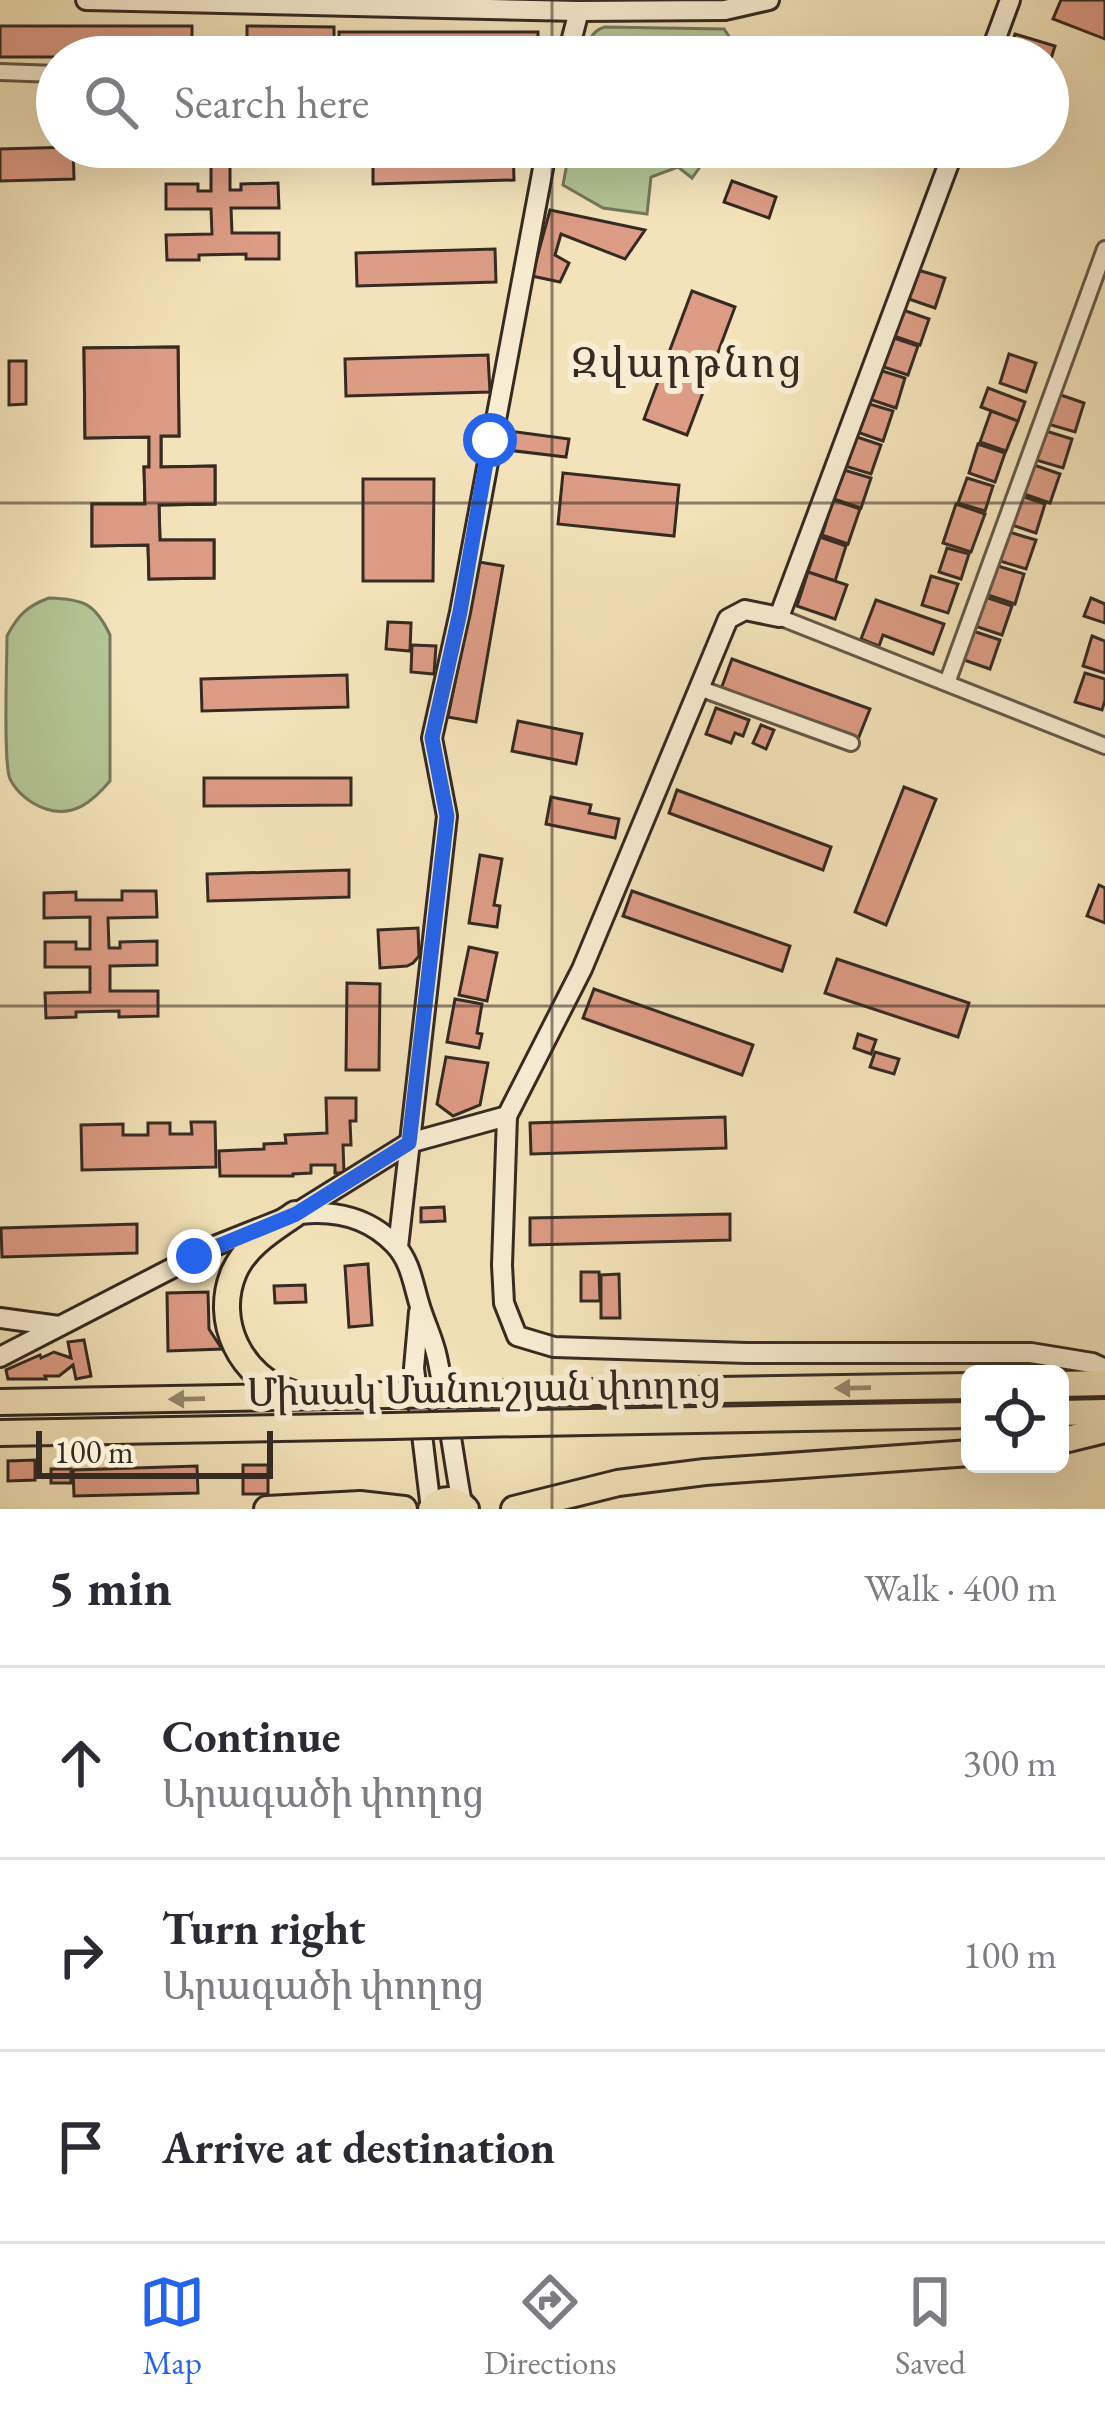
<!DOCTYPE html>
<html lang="en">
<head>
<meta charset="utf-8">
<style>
  :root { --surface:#fff; --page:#f2f2f3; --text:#2b2b33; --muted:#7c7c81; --line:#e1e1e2; --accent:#2563eb }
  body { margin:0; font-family:"EB Garamond","Noto Serif Armenian",serif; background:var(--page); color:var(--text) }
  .controls { position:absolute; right:36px; bottom:36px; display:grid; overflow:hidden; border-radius:18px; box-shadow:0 12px 48px #0002 }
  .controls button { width:108px; height:108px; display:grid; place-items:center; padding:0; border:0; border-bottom:3px solid var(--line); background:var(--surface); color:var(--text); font:60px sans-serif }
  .scale { position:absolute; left:36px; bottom:30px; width:237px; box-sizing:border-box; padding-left:12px; border:6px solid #352b22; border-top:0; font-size:33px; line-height:42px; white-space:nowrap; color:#352b22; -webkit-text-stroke:9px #f8edd2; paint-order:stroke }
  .stop { position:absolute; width:36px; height:36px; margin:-27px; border:9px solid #2563eb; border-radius:50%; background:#fff }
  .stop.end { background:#2563eb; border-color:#fff; box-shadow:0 3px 12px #0008 }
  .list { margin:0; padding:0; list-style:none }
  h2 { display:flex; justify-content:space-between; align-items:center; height:156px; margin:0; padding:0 48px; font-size:51px }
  h2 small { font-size:39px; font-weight:400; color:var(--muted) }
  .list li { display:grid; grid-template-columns:78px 1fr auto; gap:36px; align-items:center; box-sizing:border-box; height:192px; padding:0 48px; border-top:3px solid var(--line) }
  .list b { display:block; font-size:45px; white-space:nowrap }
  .list p { margin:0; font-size:39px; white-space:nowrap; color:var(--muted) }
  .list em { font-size:39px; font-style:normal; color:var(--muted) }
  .icon { flex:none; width:66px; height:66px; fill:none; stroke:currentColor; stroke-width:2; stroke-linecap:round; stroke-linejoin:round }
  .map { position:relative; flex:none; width:1105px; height:1509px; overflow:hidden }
  .search { position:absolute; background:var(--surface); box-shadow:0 12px 48px #0002; left:36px; right:36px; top:36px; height:132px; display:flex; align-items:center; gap:30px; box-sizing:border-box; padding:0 42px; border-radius:66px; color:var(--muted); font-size:45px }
  .sheet { height:732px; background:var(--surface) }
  nav { display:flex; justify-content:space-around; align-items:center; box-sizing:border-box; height:168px; border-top:3px solid var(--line); background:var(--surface); font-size:33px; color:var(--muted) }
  nav a { display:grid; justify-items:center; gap:6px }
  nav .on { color:var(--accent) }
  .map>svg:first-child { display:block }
  .green { fill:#b5c595; stroke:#75785c; stroke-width:3 }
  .building { fill:#dd9c85; stroke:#352b22; stroke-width:3; fill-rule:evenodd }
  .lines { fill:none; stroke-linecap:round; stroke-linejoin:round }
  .street-casing { stroke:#655948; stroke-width:20 }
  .secondary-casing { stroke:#352b22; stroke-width:24 }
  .highway-casing { stroke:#352b22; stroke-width:30 }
  .street { stroke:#f8edd2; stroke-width:14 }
  .secondary { stroke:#f8edd2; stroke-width:18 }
  .highway { stroke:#f4e3ba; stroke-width:24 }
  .highway-bridge-casing { stroke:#352b22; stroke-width:30; stroke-linecap:butt }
  .highway-bridge { stroke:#f4e3ba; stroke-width:24 }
  .oneway { fill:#94876e }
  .route { stroke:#2563eb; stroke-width:15 }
  .grid { fill:none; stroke:#352b22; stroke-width:3; stroke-opacity:0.55 }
  .labels { text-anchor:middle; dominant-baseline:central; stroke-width:12; stroke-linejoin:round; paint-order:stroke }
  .street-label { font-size:39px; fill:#352b22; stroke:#f8edd2 }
  .neighbourhood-label { font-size:42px; letter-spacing:3px; fill:#352b22; stroke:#f8edd2 }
</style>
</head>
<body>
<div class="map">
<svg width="1105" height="1509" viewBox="0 0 1105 1509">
  <rect width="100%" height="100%" fill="#f4e3ba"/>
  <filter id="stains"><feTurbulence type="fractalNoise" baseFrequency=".00167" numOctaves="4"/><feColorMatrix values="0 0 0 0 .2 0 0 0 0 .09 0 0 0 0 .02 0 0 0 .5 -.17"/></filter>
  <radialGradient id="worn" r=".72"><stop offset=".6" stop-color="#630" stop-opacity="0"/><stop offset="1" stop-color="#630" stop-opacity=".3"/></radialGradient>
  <g class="green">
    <path d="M605,27L724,29L735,45L721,57H586C588,43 590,31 605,27Z"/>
    <path d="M570,147H714L692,178L678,167L651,177L647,214L603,208L563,185Z"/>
    <path d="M49,598C83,599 95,603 110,635V781C93,801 74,818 46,809C31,804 17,793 10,779C3,764 7,660 7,636C18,615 27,606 49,598Z"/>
  </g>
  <g class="building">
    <path d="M1061,0H1105V39L1053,19Z"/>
    <rect x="0" y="26" width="192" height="31"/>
    <path d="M247,26L334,27V57H247Z"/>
    <rect x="339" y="32" width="199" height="25"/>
    <path d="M1015,34L1055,46L1048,68V57H1008Z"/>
    <path d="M73,147L74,179L0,181V149Z"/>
    <path d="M165,147H278V160H230V190H241V184L278,183L279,208H231L232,233H279V259H246V254L199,255V260H167L166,235L212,234L211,209H166V184H198V191H211V159L166,160Z"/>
    <path d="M513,147L514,180L373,184V151Z"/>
    <path d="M732,181L776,197L769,218L724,202Z"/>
    <path d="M550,210L645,230L625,259L561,234L555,255L569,263L560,282L532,276Z"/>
    <path d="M495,249L496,282L357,286L356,253Z"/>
    <path d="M918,270L945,278L935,308L909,299Z"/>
    <path d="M692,291L735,307L687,435L644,419Z"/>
    <path d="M903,310L929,319L920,345L894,336Z"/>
    <path d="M891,337L918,346L908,375L881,366Z"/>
    <path d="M178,347L179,436H161V467L215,466V504L159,505L160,540H214V578L149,579L148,545L92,546V504H145L144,467H149V437L85,438L84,348ZM116,380H145L146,405L116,406Z"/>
    <path d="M178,347L179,436H161V467L215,466V504L159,505L160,540H214V578L149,579L148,545L92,546V504H145L144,467H149V437L85,438L84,348Z"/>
    <path d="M1009,354L1036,363L1026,392L1000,383Z"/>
    <path d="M488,355L490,392L346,396L345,359Z"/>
    <path d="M9,361H26V404L9,405Z"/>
    <path d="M879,370L905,378L896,408L869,399Z"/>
    <path d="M988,388L1025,402L1018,421L981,407Z"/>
    <path d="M1058,394L1084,403L1075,432L1048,424Z"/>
    <path d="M866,403L893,411L883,441L857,432Z"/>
    <path d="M991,411L1018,421L1006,451L980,442Z"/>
    <path d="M509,431L569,439L566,457L507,450Z"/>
    <path d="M1046,431L1072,439L1063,468L1036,460Z"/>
    <path d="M854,436L881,445L871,474L845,466Z"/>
    <path d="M978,444L1005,453L995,482L969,473Z"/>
    <path d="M1034,465L1060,474L1050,503L1024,494Z"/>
    <path d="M844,470L871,478L861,508L834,499Z"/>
    <path d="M563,473L679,485L674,536L558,524Z"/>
    <path d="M967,478L993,486L985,511L958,503Z"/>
    <path d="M363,479H434L433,581H363Z"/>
    <path d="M1019,495L1045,504L1036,533L1009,524Z"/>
    <path d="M833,500L860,509L848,544L822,535Z"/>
    <path d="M956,504L985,514L971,552L943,543Z"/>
    <path d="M1009,532L1036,540L1026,569L1000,561Z"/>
    <path d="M820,537L846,546L835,581L808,572Z"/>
    <path d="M947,548L969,554L961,579L939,572Z"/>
    <path d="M479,562L503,566L476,722L448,717Z"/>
    <path d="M998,566L1024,574L1015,604L988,595Z"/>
    <path d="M808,572L847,585L835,619L797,606Z"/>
    <path d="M931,576L958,584L948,613L922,605Z"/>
    <path d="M985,597L1012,606L1002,635L975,626Z"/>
    <path d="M1091,598L1105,604V623L1084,616Z"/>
    <path d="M876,600L944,624L933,654L883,635L879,646L861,639Z"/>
    <path d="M388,622L411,623L410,651L386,649Z"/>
    <path d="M973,631L1000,640L990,669L964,660Z"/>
    <path d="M1092,636L1105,641V673L1083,666Z"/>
    <path d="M412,645L436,646L434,674L411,672Z"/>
    <path d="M732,659L870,709L858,739L721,689Z"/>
    <path d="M1085,673L1105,679V700L1102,710L1075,702Z"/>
    <path d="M347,675L348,707L202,711L201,679Z"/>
    <path d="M716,708L749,720L743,736L735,733L731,743L706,734Z"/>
    <path d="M518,721L582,734L576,764L512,751Z"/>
    <path d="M761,725L774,730L766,749L753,743Z"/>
    <path d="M204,778H351V805L204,806Z"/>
    <path d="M904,787L936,799L886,925L855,912Z"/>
    <path d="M677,790L831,847L823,870L669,813Z"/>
    <path d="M551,797L591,805L589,813L619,819L615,838L546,824Z"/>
    <path d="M480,855L502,859L494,905L500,906L497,927L469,923Z"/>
    <path d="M349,870V897L208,901L207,874Z"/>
    <path d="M1099,885L1105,888V923L1087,916Z"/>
    <path d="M122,891H156L157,917L108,918L109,948H120V942L157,941V965L110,966V991H158V1016L119,1017V1011L76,1012V1017L46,1018L45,993L90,992V967H45V942H76V949H90V917L44,918V893L76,892V900H122Z"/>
    <path d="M632,891L790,946L782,971L623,916Z"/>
    <path d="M418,928L419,956L413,963L407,966L380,968L378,930Z"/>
    <path d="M469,947L497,953L487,1001L459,995Z"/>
    <path d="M837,959L969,1003L958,1037L825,993Z"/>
    <path d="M347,983L380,984L379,1070H346Z"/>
    <path d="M594,989L753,1045L742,1075L583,1018Z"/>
    <path d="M455,999L482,1004L477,1033L482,1034L479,1048L447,1042Z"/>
    <path d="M858,1034L876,1040L871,1054L854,1048Z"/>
    <path d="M875,1052L899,1059L894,1074L870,1067Z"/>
    <path d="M446,1057L488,1063L480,1105L453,1116L437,1104Z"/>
    <path d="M326,1098H356V1121H350L351,1145H343L344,1173H335V1165H311V1173L293,1174V1176H220L219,1151L264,1149V1144L286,1143L285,1135L327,1133Z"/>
    <path d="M725,1117L726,1148L531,1154L530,1123Z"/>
    <path d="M191,1122H215L216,1167L82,1170L81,1125L123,1124V1135H148V1123H170V1134H192Z"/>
    <path d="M444,1207L445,1221L421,1222V1208Z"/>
    <path d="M730,1214V1240L530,1245V1218Z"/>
    <path d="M137,1224V1253L2,1257L1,1228Z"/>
    <path d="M368,1264L372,1325L349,1327L345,1266Z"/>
    <path d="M581,1272H599L600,1301H581Z"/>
    <path d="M619,1274L620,1318H601V1275Z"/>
    <path d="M305,1285L306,1302L275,1303L274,1286Z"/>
    <path d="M208,1292L209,1329L222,1349L168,1351L167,1293Z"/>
    <path d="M84,1340L91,1376L76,1379L73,1365L59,1376H45L46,1379H8L6,1370L40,1355L41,1358L54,1352L71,1358L68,1342Z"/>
    <path d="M35,1460V1480L8,1481V1461Z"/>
    <rect x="243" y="1465" width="25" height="29"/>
    <path d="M197,1466L198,1493L74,1496L73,1470Z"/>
    <rect x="51" y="1469" width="20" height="14"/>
  </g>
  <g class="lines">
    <defs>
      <g id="street">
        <path d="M0,72L57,74"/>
        <path d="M779,617L1105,746"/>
        <path d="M947,683L1105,249"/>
        <path d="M699,688L851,743"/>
      </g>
      <g id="secondary">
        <path d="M86,0L579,11L725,10L769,0"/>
        <path d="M567,57L579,11"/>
        <path d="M989,57L1010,0"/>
        <path d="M507,1116L502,1265L504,1303L517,1336L554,1347L747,1353H1031L1092,1363L1105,1369"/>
        <path d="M300,1214C335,1210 369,1218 394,1244C410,1260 413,1283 419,1303C424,1321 433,1338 437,1357C447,1405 453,1455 462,1504"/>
        <path d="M398,1247L447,816L432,738L460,612L547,147"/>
        <path d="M419,1312L414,1368L431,1509"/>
        <path d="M0,1318L59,1326"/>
        <path d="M0,1357L217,1245L295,1214L409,1143L507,1116L582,969L728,619L745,610L779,617L955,147"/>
      </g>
      <g id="highway">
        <path d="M1060,1384L1105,1383"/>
        <path d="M291,1393C241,1378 213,1321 234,1272C246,1245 272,1230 295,1214"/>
        <path d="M471,1394L970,1386"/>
        <path d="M0,1402L388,1395"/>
        <path d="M1060,1413L1105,1412"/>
        <path d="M475,1424L970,1415"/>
        <path d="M0,1433L392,1426"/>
        <path d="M1060,1441L1105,1430"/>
        <path d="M267,1509L360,1504L404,1509"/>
        <path d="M431,1509C442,1497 456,1497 466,1509"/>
        <path d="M514,1509L618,1483L705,1472L970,1453"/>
      </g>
    </defs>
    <use href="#street" class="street-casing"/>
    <use href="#secondary" class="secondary-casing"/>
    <use href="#highway" class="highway-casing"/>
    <use href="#street" class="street"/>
    <use href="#secondary" class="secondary"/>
    <use href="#highway" class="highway"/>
    <defs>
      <g id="highway-bridge">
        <path d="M388,1395L471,1394"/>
        <path d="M392,1426L475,1424"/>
      </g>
    </defs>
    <use href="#highway-bridge" class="highway-bridge-casing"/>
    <use href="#highway-bridge" class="highway-bridge"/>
  </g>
  <defs><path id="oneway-solid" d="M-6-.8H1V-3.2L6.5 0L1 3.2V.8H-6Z" transform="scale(3)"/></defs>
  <g class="oneway">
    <use href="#oneway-solid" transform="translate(853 1388) rotate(179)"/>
    <use href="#oneway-solid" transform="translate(187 1399) rotate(179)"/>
  </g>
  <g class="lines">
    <path class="route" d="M194,1256L296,1214L409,1143L447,816L432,738L460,612L490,440"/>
  </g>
  <path class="grid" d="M552,0V57M552,147V1509M0,503H1105M0,1006H1105"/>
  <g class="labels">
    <g class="street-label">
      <text transform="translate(484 1388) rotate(-1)">Միսակ Մանուշյան փողոց</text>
    </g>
    <g class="neighbourhood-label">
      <text x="688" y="362">Զվարթնոց</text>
    </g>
  </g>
  <rect width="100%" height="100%" filter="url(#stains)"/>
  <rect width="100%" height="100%" fill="url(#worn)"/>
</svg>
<div class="controls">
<button><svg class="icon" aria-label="locate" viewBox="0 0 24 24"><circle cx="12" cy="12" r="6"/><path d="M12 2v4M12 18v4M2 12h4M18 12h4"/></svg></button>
</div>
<div class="scale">100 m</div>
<div class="stop" style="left:490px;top:440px"></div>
<div class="stop end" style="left:194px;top:1256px"></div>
<div class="search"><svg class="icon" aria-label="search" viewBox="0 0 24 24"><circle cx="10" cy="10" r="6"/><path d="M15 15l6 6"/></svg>Search here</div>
</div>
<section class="sheet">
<h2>5 min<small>Walk · 400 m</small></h2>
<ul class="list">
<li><svg class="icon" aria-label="ahead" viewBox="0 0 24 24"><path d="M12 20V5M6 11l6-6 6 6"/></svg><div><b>Continue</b><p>Արագածի փողոց</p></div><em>300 m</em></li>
<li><svg class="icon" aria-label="right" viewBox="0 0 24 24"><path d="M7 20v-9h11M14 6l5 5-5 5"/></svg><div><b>Turn right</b><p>Արագածի փողոց</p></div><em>100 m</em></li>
<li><svg class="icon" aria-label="arrive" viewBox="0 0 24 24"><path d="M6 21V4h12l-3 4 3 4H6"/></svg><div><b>Arrive at destination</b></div></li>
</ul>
</section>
<nav>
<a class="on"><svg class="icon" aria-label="map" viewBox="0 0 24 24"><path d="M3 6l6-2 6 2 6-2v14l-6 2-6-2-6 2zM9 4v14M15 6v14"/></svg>Map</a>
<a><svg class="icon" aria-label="directions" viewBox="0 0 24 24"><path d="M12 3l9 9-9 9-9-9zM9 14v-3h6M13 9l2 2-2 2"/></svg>Directions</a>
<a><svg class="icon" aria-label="saved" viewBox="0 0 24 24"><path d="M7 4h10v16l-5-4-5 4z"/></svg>Saved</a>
</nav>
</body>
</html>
